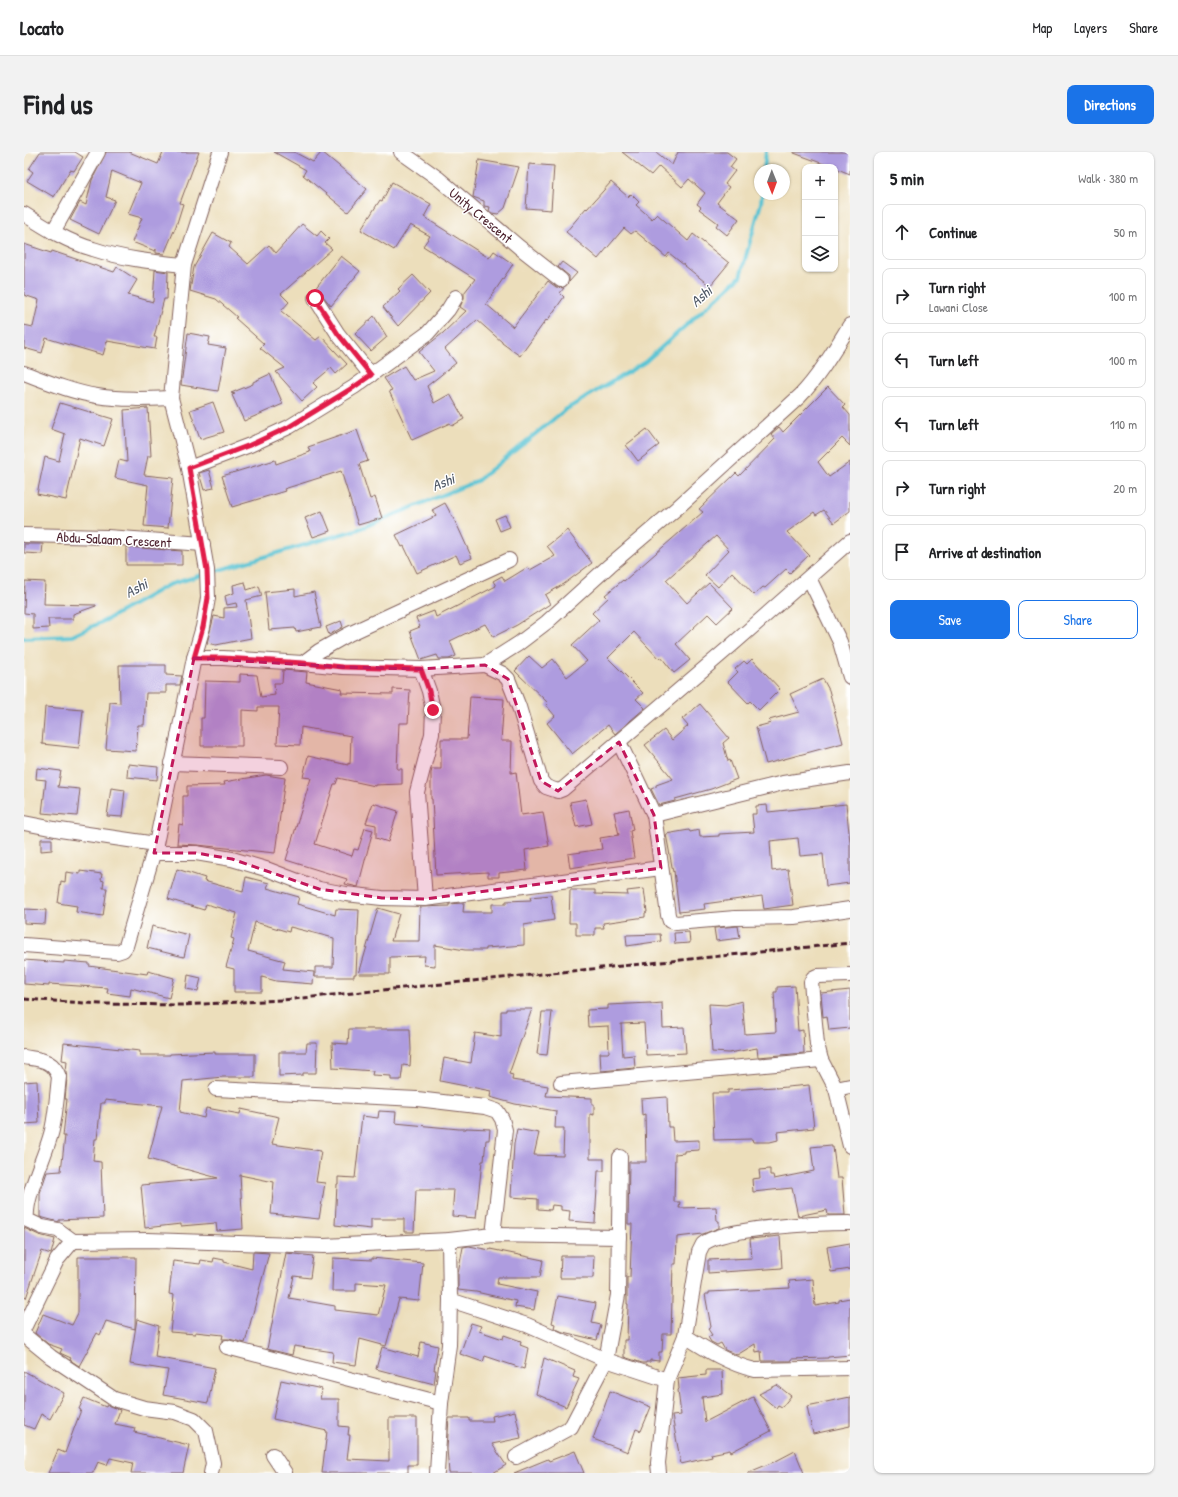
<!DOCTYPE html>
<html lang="en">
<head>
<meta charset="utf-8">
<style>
  :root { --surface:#fff; --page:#f2f2f2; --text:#202124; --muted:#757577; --line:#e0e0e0; --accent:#1a73e8 }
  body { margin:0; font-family:"Patrick Hand",sans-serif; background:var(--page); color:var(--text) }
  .controls { position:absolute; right:12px; top:12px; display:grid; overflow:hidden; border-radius:8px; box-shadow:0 1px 3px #0004 }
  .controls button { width:36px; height:36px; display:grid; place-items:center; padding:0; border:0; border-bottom:1px solid var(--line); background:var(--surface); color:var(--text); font:20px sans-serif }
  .compass { position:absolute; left:730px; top:12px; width:36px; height:36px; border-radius:50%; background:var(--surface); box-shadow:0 1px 3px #0004; rotate:179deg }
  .stop { position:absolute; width:12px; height:12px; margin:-9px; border:3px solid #e11d48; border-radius:50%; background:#fff }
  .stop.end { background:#e11d48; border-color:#fff; box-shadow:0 1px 4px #0008 }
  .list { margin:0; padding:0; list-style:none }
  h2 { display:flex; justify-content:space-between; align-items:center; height:52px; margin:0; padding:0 16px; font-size:17px }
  h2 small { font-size:13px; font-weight:400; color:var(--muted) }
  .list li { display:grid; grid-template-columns:26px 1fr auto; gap:12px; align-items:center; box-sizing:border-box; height:56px; margin:0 8px 8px; padding:0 8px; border:1px solid var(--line); border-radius:8px }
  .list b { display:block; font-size:15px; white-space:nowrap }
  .list p { margin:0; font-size:13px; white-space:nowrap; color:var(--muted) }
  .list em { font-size:13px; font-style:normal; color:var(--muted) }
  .actions { display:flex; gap:8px; padding:12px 16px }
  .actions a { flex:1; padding:9px 0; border:1px solid var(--accent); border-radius:8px; text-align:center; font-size:14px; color:var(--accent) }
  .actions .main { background:var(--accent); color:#fff }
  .icon { flex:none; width:22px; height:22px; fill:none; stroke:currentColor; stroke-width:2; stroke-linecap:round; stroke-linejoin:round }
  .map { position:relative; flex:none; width:826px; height:1321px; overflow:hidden; border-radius:8px }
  header { display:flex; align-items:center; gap:24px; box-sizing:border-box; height:56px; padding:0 20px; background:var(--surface); border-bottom:1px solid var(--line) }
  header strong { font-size:19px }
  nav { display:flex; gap:22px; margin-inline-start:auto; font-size:14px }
  .intro { display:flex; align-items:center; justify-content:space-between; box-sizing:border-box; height:96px; padding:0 24px }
  h1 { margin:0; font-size:28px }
  .button { padding:10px 18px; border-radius:8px; background:var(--accent); color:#fff; font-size:14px; font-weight:700 }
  main { display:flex; gap:24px; padding:0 24px }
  aside { flex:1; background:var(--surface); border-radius:8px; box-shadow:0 1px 3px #0004 }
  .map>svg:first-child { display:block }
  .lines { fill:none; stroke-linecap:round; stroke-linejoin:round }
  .stream { stroke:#58c3d3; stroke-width:4 }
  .building { fill:#ae9cdf }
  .minor-casing { stroke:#83625d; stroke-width:16 }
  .minor { stroke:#fff; stroke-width:14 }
  .rail { stroke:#4a1f2b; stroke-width:3; stroke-dasharray:6 3; stroke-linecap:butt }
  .route { stroke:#e11d48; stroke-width:5 }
  .marked { fill:#c2185b; fill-opacity:0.2; stroke:#c2185b; stroke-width:3; stroke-dasharray:8 5; stroke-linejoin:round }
  .labels { text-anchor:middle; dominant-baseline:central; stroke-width:3; stroke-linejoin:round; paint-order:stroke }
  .street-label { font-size:14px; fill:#4a1f2b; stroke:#fff }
  .water-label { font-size:15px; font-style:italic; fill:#4f5866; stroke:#fff }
</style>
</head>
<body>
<header>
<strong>Locato</strong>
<nav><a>Map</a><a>Layers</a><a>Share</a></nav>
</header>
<div class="intro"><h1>Find us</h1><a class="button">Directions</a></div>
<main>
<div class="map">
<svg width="826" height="1321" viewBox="0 0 826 1321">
  <rect width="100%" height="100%" fill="#fff"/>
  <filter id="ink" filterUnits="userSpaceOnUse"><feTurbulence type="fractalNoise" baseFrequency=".025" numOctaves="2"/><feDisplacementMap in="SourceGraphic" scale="8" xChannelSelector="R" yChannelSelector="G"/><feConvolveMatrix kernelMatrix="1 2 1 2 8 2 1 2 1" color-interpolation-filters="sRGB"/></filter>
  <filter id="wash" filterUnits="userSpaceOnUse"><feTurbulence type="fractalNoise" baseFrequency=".012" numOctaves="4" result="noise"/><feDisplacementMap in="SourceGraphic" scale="16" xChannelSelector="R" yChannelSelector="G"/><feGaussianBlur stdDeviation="0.9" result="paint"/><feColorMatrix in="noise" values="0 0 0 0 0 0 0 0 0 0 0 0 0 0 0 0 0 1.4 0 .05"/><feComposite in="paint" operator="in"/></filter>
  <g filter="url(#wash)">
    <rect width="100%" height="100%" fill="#ecdebb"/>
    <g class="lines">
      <g class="stream">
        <path d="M740,18L742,0"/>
        <path d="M0,486L48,484L82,468L144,433L335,377L453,329L541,258L621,210L716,125L737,51L738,42"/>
      </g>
    </g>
    <g id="blocks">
      <g class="building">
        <path d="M16,0H51L59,5L50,19L46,18L30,45L3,29L9,20L5,17Z"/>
        <path d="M82,0H105L134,12L139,0H175L156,51L159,52L152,74L140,102L132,101V97L131,99L108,90L118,66L104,62L117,31L88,19L82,45L91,48L75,82L46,68L56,50L62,53L68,28Z"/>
        <path d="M250,0H270L289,10L298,0L343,37L324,60L279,23L282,18Z"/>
        <path d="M598,0H632L648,13L654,0H703L712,7L706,15L711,19L701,32L705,35L693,51L715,67L703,83L692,74L694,71L675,57L677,55L673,52L681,41L665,27L658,35L635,14L627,23Z"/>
        <path d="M770,0H826V22L811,16V15H808L770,1Z"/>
        <path d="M455,8L495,15L481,56L474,62L468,61L465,59L466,55L460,54V49L449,45Z"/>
        <path d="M505,12L530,14L527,58L502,56Z"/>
        <path d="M368,30L407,52L400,65L465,106L470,99L489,112L462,152L489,175L524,129L532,135L540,136L536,141L540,145L523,169L522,168L496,204L478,191V190L453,168L421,197L432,211L403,234L410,251L426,242L440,267L428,274L426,271L388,288L365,239L368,238L360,226L380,214L389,228L410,219L395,200L419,181L442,159L436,155L440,146V141L451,127L399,94L406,84L386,73L370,98L337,78L356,48L358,49Z"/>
        <path d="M587,30L604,45L607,42L615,50L612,53L628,67L633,62L664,89L669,82L705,111L686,134L645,101L642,105L611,79L607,82L600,76L574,107L542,80L562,56L563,57Z"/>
        <path d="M278,72L293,84L297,79L305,87L301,91L308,97L257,142L265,150L257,159L292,188L297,184L323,212L312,222L307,216L289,231L293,235L278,249L252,220L261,216L236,196L240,192L211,166L213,165L192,147L166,139L170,115L189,81L207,91L205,95L224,112L245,93L252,101Z"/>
        <path d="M0,92L27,101L28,99L90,120L93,115L113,128L104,143L129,150L131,118L144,120L143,147H140L130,185H133L131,197L83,189L79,203L22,186L18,201L0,196V173L9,175L15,148L0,143Z"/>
        <path d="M317,104L336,119L307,154L295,139L290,138Z"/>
        <path d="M538,110L553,121L545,130V124L534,115Z"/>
        <path d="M389,123L406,141L374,174L359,155L376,139L374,137Z"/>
        <path d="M350,164L363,185L347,199L331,182Z"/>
        <path d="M164,181L186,185L184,193L202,196L194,239L157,233Z"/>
        <path d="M246,222L259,252L220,269L208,243L211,242L207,241L229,232V230Z"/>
        <path d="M804,235L821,253L819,255L826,263V294L818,286L794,310L805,325L826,310V359L810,371L800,358L792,363L790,360L763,380L785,403L766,421L762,417L741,436L739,435L730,443L708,420L694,435L681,423L705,398L692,384L642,428L663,451L685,431L709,456L693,471L684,462L652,492L666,508L650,521L637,505L635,507L610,480L584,506L619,541L612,547L621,556L591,582L584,573L548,602L523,571L531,564L522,553L524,551L491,519L505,504L518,516L529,507L543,525L563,509L548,493L575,468L568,461L584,446L581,443L599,428L600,429L624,408L679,360L675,357L712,321L715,324L751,287L747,282L755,275L759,280Z"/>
        <path d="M189,250L200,280L176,287L166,258Z"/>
        <path d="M36,251L89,267L80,294L56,286L42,348L13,342L21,305L35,309L41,282L27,277Z"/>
        <path d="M124,256L127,304H124L120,323L149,326L144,376L120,374L124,333L91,326L95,308L103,310L100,258Z"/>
        <path d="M623,277L635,293L614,309L602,293Z"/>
        <path d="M333,278L344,309L335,312L346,347L351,345L358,366L334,373L317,319L260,337L261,339L208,355L198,324L251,308L252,312L286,300L284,295Z"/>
        <path d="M185,318L190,336L180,338L175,321Z"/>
        <path d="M421,351L434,375L448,406L436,411L432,403L393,421L380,394L378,395L372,383L412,364L408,358Z"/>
        <path d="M298,359L306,379L289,385L281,366Z"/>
        <path d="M481,363L486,375L476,379L471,367Z"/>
        <path d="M543,378L568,411L540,432L521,443L526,452L493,473L469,485L461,472L426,489L432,504L425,507H415L413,503L397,508L386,479L396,475L392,466L410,459L412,465L472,434L469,429L478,424L481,429L504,415L506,418L531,404L523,394Z"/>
        <path d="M0,392H19L18,402L0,401Z"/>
        <path d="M102,395L158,399V413H102Z"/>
        <path d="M1,429L21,430L20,452L72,453V454L49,462V467H24L25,476L9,477V462L0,461Z"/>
        <path d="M221,430L223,438L235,434L238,444L222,448L227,486L192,493L183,491L190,464L200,466V456L213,455L212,451L203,453L201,444L210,441L209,433Z"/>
        <path d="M271,437V444L290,440L297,475L272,480L271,476L245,478L241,440Z"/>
        <path d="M317,469L319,475L305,483L302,475Z"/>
        <path d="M728,507L756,537L735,558L726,549L724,551L704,530L714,520L711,517L720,509L723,512Z"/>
        <path d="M95,513H142V523L158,524L156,533H142V541H122L120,573H114L112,599L82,597L86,550L96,551Z"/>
        <path d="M259,518L283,520L282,530L318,537L317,541L369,542V537L386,538L384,571H375L373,617H378V632L351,633V634L314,626L312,632H310L291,692L328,704L330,697L334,698L341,676L349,678L334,735L321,732L323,727L262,708L287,626L279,625L284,604L324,613V611L326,612L327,584L277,575L276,593L253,592L255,555H234V559L218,558V594H177V566H180L181,529L216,530V522L233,523L237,545L251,543L250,531H258Z"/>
        <path d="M799,527L805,538L819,591L742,612L732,575L747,571L745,568L775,560L766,542Z"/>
        <path d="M446,545L480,547L477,589H488L487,621L492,620L497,663L519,660L525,694L501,698L503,718L475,721V725H464V720L412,723L408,647H407V621L408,617H417V587H443Z"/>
        <path d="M676,552L705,586L699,591L704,609L706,608L713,627L687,637L651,647V649L635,653L627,637L632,635V633L649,627L621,593L640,578L648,588L664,574L658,567Z"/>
        <path d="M21,555L59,558L55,596L18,592Z"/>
        <path d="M104,612L134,615L133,628L103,625Z"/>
        <path d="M13,616L37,619L34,635L56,637L53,664L18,661L22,628L12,627Z"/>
        <path d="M242,623L261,626L251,701L173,693L153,692L155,672L159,673V644H163V634L201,633L200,630Z"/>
        <path d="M87,636L101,638L98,665L83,664Z"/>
        <path d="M562,647L568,672L552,675L546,650Z"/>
        <path d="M349,651L374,659L364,690L352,686V673L342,671Z"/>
        <path d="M822,652L826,690V731L802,734L799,702L776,704L774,686L746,689L748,719L764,717L769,753L740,757L738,744L680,752L681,757L655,760L650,719L649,720L642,682L665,678L666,680L675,678L676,685L695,684V682L730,680L728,662H732V654L743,653L744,660Z"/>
        <path d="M605,657L609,678L606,679L610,706L546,716L544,702L578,697L576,686L595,683L590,660Z"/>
        <path d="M17,687H28V698L17,699Z"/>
        <path d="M153,717L181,726L180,729L219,740L222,725L245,731L243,736L275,745L273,752L311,763L312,757L335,758L332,822H330V825H291V815H309L310,786L266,775L265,780L231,770L224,799L261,809L259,817L290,820L289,832L252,829L238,825V840H210V817L202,815L210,787L207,786L213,761L182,752L180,758L144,747Z"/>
        <path d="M56,719L78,722L77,728L80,729L79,736H83L79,764L52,760L53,754L34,751L37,729L41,730L42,720L56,722Z"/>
        <path d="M620,737L623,760L621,761V765L579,771L580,776H571V783H552V771H545L546,738H571V742L604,743L603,739Z"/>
        <path d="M527,743L530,768L500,773V793L462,796V798H441L411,793V814L400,813L401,804L366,805V822H335L354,756L375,762L367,789H395L396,755L425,754V752L438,751H440L439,760H468V752H482V749L507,748L506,745Z"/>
        <path d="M0,757L22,758L21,772L0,771Z"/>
        <path d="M128,774L165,783L160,805L123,796Z"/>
        <path d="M714,774L716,786L692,789L690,776Z"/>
        <path d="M665,780L666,791L651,792L650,781Z"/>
        <path d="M636,782L637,789L603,794L602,783Z"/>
        <path d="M0,808L40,811V809L65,811V814L123,822L124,819L150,826L145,846L107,836L106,844L83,841L84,836L25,832V834L0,832Z"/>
        <path d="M164,823L177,826L174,839L162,837Z"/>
        <path d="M771,834L774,879L779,878L780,901L734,905L733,896L705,901L688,900L685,852L702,853L718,849L721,882L752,880L750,840H753V835Z"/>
        <path d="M826,838V876L805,878L803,864L799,865L797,841Z"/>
        <path d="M627,851V852L638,851L639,876L660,875L662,901L622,903L620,871L597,872L599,904L610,903L611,916L577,919L576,901H584L585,900L584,874L564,875L563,858L584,857V853Z"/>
        <path d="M482,857H508L485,922L489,923L488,928L524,934L522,944L568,946V952H570V963L566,962V1007H580V1019H574L571,1071L545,1069L546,1059L537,1058V1054L528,1053L527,1058L514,1057V1047L487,1045L490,992L493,977L515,981L510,1003L539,1004L540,976H531L532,959L491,952L466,945L467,939L416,929L420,906L447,911L451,881L477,885V859H482Z"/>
        <path d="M518,860H528L523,903L513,902Z"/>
        <path d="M325,877H386L387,898L386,914L379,913L377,928H367V924L348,923L349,919L309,916L308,891L324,892Z"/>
        <path d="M40,891L116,899V903H146V902L191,900V902H231V925H199L159,929L156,960L180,966L182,956L216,962L217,957L255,965L248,992L297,999L292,1030L301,1031L295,1067L247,1062L250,1030L216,1023L219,1077L193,1079L192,1071L157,1074V1072L121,1076L117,1033L194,1026L124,1007L138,954L81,948V951H77L73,987H71L69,1009L77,1010L79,1066L35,1068V1070L16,1065V1041L23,1020L37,1019L41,984H39L43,947H41L43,926L42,920L43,909L38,908Z"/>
        <path d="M283,891H293L292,921H279V923L255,924V900H282Z"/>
        <path d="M13,929L15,971L0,972V930Z"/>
        <path d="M785,933L790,976L753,980L754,988L746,990H729L728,987L690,988L688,941H704V938L751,935L752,936Z"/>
        <path d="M643,945L644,975H648L649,989L675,988V998L660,999V1001L651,1002L650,1050H656L655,1056L692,1055L693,1069H695V1076L679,1082L653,1085L652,1112H649L647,1182H639L638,1200H635V1209L626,1208V1210H622V1211H618L600,1205V1188H603L604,1152H603V1125H606L608,1072H604L605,1010H622L621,962L618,963L617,947Z"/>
        <path d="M355,959L372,960L371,971L435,977H442V976L466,977L465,988H462L460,1009H458L452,1066L428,1064L430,1038H392L390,1080H380V1067H347V1077L311,1073L313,1032H314V1025L331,1026L338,964L354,966Z"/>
        <path d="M807,993V995H809L813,1026H818L821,1063H804L803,1058L774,1064L768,1036L729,1040L728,1027L736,1026L735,1018L746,1017V1023H749L750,1027L790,1019L787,995Z"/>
        <path d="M0,1076L15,1083L31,1087L27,1102L18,1099L2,1146L0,1145Z"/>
        <path d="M756,1084L758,1116L684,1121V1108L728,1106L726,1087Z"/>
        <path d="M826,1091V1117L807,1120L803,1095Z"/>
        <path d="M445,1094L466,1098V1097L519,1108L516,1125H474L473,1132L513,1140L510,1158L491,1155L492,1149L452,1140L434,1138V1122L439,1095Z"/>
        <path d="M229,1100L245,1101L221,1191L205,1187H198L199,1183L171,1180V1182L146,1180L150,1143L145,1142L149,1109L176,1112L177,1108L189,1110L190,1106L200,1108V1110L228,1117Z"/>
        <path d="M262,1101L289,1104L286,1126L270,1124L265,1146L311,1154V1158L354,1163L362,1133L332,1131V1139H308L309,1106L348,1108V1106L399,1111L395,1149L375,1147L362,1194L336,1187L332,1213L308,1210L309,1200L270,1194L268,1203L243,1197Z"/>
        <path d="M537,1104H570L569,1126H536Z"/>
        <path d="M54,1105H112L111,1177L82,1169L76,1183L73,1181L55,1214L46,1208L47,1206L36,1201L38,1197L24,1192L11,1181L19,1162L48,1173L54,1161Z"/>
        <path d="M789,1127L791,1154L815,1150V1148L826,1146V1203L804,1205V1206L767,1207V1209H738L737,1199L732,1200L731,1192L713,1203L701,1198L697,1191L693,1193L687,1190L684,1185L688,1183L684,1177L687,1175L681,1142H685V1140L766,1136L765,1129Z"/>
        <path d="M534,1144L572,1151L568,1171L577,1173L573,1188L539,1180L530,1176L531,1172L528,1171Z"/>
        <path d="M113,1167L135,1174L131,1205L191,1216L184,1251L139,1243L144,1218L106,1212Z"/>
        <path d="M447,1171L457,1174L455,1179L479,1187L480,1183L497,1189L496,1193L504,1196L500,1217L461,1204L459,1210L436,1202Z"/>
        <path d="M397,1190L414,1194L410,1218H412L410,1232L352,1217L358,1195L394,1205Z"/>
        <path d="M520,1206L551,1219L549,1225L555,1227L542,1255L512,1242Z"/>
        <path d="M682,1218H698L699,1242L678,1245L681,1270L729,1245L747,1279L707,1300L706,1298L687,1302L688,1305L657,1312L648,1264L657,1263L654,1238L655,1237L654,1226L682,1223Z"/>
        <path d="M0,1219L40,1241L26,1267L17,1262L10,1277L0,1273Z"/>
        <path d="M257,1228L298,1237L296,1247H315V1274L325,1275L324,1283H326L323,1307L365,1309V1266H393V1313H384V1321H298L303,1279L249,1267Z"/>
        <path d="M753,1233L767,1244L758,1255L754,1253L752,1256L735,1242Z"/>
        <path d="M586,1239L627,1255L617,1279L612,1277L604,1300L569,1287Z"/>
        <path d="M826,1245V1274L789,1282L783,1254Z"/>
        <path d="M60,1246L82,1255L83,1253L96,1258L91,1272L111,1276L110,1280L165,1293L159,1321H107L109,1311L86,1306L83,1313L74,1310L69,1321H24L34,1298L41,1301L57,1258L55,1257Z"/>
        <path d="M491,1259L497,1286L468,1292L482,1313L469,1321H425L423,1297L425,1266H445V1269H469L468,1264Z"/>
        <path d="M551,1299L560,1321H490L524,1307L525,1309Z"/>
        <path d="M771,1299L780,1321H723L752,1309Z"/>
      </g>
    </g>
  </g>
  <g filter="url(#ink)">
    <use href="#blocks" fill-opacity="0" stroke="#83625d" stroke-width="1"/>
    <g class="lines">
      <defs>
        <g id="minor">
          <path d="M377,0L415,27L495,95L537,128"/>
          <path d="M0,62C22,76 44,90 69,97C99,107 129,110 160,113"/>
          <path d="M29,80L74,0"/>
          <path d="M291,146L314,182L347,223"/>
          <path d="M0,221C24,230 48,240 73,244C98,248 122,247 147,246"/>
          <path d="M165,316L226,293L265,275L330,235L404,181L424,158L432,145"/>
          <path d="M0,383L83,385L179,392"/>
          <path d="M785,426L816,490L826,525"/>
          <path d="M170,506H199L279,511L319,515L397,517L461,513L494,492L523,470L586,413L653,356L776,244C796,223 811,197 826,173"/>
          <path d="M279,511L295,499L325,482L485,408"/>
          <path d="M461,513L479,522L484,527L495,555L517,629L522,635L534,639L539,637L709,492L826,389"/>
          <path d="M397,517L405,539L409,558L408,582L393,640L401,747"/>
          <path d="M595,590L630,663L644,763L646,769L652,771L711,766L770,765L826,757"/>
          <path d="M148,611L257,615"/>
          <path d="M630,663L759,631L826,621"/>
          <path d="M0,671L36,678L132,692"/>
          <path d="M130,701H172L208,707L245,718L295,737L322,742L358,746L401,747L637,716"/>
          <path d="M0,793L79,799L93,800L99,798L102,794L132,692L170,506L179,475L184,446L183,418L165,316L147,246L160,113L196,0"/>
          <path d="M826,823L793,824L789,826L787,830L793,892L797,908L812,937L826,994"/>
          <path d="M0,905C16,908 29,907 35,925C33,943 32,961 28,978C23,1001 0,1045 3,1068L18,1075L34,1078L49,1089L124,1088L300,1094L425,1088L469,1083L595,1085"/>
          <path d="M537,931L797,908"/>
          <path d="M192,937L393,947L461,955L473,959L478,967L481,978L469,1083"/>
          <path d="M812,937L826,934"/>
          <path d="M426,1148L503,1173L582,1208L643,1228"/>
          <path d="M0,1176L33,1108L49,1089"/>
          <path d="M0,1183L27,1205L90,1247L120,1256L151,1260L170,1267L182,1279L189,1311L187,1321"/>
          <path d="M661,1184C683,1198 705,1212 731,1218L826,1216"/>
          <path d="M203,1195L417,1251"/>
          <path d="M249,1303L261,1321"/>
          <path d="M492,1305L547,1275L582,1208L594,1143L596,1005"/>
          <path d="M413,1321L417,1251L425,1193L426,1148L425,1088"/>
          <path d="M635,1321L634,1311L643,1228L661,1184L675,1100C676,1098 678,1094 679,1092C699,1075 798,1071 826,1071"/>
        </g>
      </defs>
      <use href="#minor" class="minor-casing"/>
      <use href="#minor" class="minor"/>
      <path class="rail" d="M0,847L77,852L158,853L259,848L826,791"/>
    </g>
  </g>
  <g class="lines" filter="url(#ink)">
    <path class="route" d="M291,146L314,182L347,223L330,235L265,275L226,293L165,316L183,418L184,446L179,475L170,506H199L279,511L319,515L397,517L405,539L409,558"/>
  </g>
  <path class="marked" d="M170,506L319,515L397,517L461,513L484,527L517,629L534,639L595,590L630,663L637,716L401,747L358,746L295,737L208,707L172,701H130Z"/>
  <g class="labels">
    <g class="street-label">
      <text transform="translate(457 63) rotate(40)">Unity Crescent</text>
      <text transform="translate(90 387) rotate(3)">Abdu-Salaam Crescent</text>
    </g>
    <g class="water-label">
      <text transform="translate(677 144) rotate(-42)">Ashi</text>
      <text transform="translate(419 330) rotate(-22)">Ashi</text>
      <text transform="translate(112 436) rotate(-28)">Ashi</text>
    </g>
  </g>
</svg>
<div class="controls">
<button>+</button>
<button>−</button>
<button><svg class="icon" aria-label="layers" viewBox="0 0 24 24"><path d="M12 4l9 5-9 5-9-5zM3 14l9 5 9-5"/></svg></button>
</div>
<svg class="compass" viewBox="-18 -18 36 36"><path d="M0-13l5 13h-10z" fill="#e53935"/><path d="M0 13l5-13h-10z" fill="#757577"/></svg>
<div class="stop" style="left:291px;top:146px"></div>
<div class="stop end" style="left:409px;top:558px"></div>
</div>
<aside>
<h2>5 min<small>Walk · 380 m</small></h2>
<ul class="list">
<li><svg class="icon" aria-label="ahead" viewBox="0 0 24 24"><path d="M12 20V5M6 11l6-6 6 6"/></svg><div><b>Continue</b></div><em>50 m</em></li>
<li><svg class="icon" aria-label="right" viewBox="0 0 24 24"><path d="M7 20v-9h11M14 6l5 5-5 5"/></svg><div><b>Turn right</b><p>Lawani Close</p></div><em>100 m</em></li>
<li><svg class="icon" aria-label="left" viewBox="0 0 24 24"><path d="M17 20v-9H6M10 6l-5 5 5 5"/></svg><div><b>Turn left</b></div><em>100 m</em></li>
<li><svg class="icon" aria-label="left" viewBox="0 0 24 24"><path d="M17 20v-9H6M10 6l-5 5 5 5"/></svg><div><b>Turn left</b></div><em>110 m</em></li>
<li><svg class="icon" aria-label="right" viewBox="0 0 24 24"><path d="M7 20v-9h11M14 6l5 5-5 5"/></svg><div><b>Turn right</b></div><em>20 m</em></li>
<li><svg class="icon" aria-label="arrive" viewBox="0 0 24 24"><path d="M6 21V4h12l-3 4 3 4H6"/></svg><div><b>Arrive at destination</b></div></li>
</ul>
<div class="actions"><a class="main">Save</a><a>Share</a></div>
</aside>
</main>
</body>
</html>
